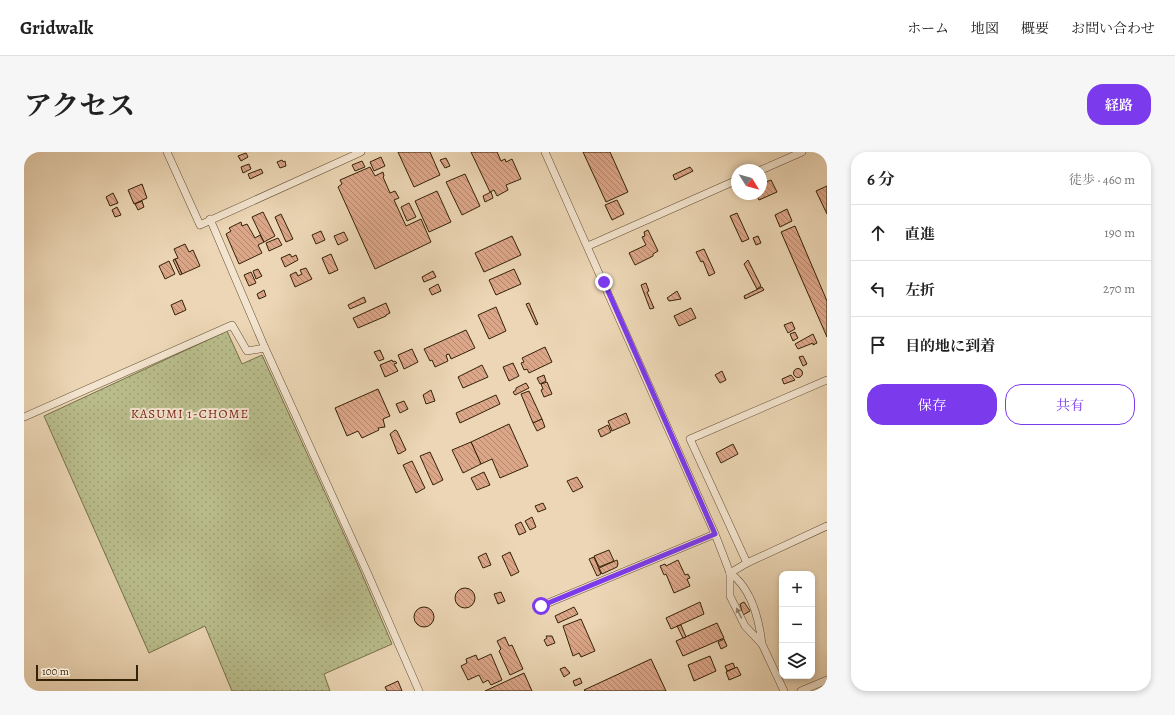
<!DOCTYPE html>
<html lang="ja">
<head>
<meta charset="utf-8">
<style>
  :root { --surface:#fff; --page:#f6f6f6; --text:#222; --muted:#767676; --line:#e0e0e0; --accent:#7c3aed }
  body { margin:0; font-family:Alegreya,"Noto Serif JP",serif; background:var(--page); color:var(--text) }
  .controls { position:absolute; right:12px; bottom:12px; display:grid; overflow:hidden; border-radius:8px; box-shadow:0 2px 6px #0003 }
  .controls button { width:36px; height:36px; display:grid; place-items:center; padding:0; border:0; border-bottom:1px solid var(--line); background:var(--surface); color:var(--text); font:20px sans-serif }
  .compass { position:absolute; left:707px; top:12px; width:36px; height:36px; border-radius:50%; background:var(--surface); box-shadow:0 2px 6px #0003; rotate:127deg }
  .scale { position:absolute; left:12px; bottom:10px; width:102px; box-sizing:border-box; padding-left:4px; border:2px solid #342207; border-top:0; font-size:11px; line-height:14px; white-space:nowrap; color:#342207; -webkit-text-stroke:3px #f3e4cf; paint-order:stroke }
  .stop { position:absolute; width:12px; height:12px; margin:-9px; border:3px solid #7c3aed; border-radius:50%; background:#fff }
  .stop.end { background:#7c3aed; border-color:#fff; box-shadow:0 1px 4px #0008 }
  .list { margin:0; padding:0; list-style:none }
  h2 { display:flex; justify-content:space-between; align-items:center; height:52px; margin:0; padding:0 16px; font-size:17px }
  h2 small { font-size:13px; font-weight:400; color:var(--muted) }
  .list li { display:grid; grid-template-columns:26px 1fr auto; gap:12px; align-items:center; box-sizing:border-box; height:56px; padding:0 16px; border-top:1px solid var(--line) }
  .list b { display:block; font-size:15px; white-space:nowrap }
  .list em { font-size:13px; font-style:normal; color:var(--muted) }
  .actions { display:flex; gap:8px; padding:12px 16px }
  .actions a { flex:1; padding:9px 0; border:1px solid var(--accent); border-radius:16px; text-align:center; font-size:14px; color:var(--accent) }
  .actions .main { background:var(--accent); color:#fff }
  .icon { flex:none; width:22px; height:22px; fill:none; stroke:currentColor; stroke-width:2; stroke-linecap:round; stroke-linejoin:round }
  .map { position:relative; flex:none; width:803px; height:539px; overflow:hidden; border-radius:16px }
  header { display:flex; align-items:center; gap:24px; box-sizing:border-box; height:56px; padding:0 20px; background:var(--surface); border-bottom:1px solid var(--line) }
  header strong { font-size:19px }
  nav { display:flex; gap:22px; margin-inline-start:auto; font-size:14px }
  .intro { display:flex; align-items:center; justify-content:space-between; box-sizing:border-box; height:96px; padding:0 24px }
  h1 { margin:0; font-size:28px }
  .button { padding:10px 18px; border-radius:16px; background:var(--accent); color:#fff; font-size:14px; font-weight:700 }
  main { display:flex; gap:24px; padding:0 24px }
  aside { flex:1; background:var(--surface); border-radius:16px; box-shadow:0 2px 6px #0003 }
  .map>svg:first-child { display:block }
  .grass { fill:url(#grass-dots); stroke:#76704a }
  .building { fill:url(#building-back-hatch); stroke:#342207 }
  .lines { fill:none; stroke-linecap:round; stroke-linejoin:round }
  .minor-casing { stroke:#624f32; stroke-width:8 }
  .minor { stroke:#f3e4cf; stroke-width:7 }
  .oneway { fill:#94836b }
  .route { stroke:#7c3aed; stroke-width:5 }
  .labels { text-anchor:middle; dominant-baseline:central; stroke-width:4; stroke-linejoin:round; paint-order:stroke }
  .neighbourhood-label { font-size:13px; letter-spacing:1px; fill:#7a1f14; stroke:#f3e4cf }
</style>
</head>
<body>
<header>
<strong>Gridwalk</strong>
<nav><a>ホーム</a><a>地図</a><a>概要</a><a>お問い合わせ</a></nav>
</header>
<div class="intro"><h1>アクセス</h1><a class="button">経路</a></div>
<main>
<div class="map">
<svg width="803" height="539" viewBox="0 0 803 539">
  <defs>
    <pattern id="grass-dots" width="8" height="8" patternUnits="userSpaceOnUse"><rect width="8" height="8" fill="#b9bd8c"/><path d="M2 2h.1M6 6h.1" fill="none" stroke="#a0a277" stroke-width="1.8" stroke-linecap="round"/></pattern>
    <pattern id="building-back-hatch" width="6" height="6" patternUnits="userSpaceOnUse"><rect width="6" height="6" fill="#dca689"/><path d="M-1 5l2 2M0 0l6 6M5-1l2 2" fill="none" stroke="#b3876e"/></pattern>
  </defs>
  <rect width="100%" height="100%" fill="#ecd6b5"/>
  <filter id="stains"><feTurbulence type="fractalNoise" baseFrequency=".005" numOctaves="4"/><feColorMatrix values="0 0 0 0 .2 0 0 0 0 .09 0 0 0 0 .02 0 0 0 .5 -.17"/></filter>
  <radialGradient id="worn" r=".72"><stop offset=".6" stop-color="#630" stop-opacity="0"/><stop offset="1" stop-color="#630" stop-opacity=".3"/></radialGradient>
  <path class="grass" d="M203,179L218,212L238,203L334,413L368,492L300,522L306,539H208L181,474L125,501L20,264Z"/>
  <g class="building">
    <path d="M374,0H406L416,23L390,35Z"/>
    <path d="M447,0H473L477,9L481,7L482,10L488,7L497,27L482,33L484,38L473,44L470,38L466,40Z"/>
    <path d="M559,0H586L604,40L582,50Z"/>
    <path d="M222,1L224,5L217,9L214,4Z"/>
    <path d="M357,5L361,14L350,19L346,10Z"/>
    <path d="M422,6L426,14L421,16L416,8Z"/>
    <path d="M258,8L259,10L261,9L262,14L256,16L253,10Z"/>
    <path d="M338,9L341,15L331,19L328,13Z"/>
    <path d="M225,12L227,17L219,21L217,15Z"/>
    <path d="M346,15L351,24L359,20L360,24L359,25L366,41L371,39L375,46L370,48L382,74L397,67L407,90L351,117L314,35L318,32L316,28Z"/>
    <path d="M666,15L669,19L651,28L649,23Z"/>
    <path d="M237,17L239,21L226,27L224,22Z"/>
    <path d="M441,22L456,54L438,63L422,30Z"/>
    <path d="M747,28L753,40L735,48L732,42H737V32Z"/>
    <path d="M118,32L123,46L110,52L104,38Z"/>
    <path d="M803,34V62L792,39Z"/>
    <path d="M413,39L427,70L405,80L391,49Z"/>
    <path d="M467,40L469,46L461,50L459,44Z"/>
    <path d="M89,41L94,51L86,54L82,45Z"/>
    <path d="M593,48L600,62L588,68L581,53Z"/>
    <path d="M118,49L120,55L114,58L111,52Z"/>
    <path d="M385,51L392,65L383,69L377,55Z"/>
    <path d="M93,55L97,63L91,65L88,58Z"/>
    <path d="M763,57L768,69L756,75L751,63Z"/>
    <path d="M239,60L251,84L240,90L228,65Z"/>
    <path d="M713,61L725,87L718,90L706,64Z"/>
    <path d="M257,62L269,87L262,90L251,65Z"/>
    <path d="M217,70L218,74L223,72L231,86L236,83L240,90L234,93L238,101L215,112L202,82L207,79L205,76Z"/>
    <path d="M771,74L803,149V185L757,80Z"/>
    <path d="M624,78L634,99L629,102V104L611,113L605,101L622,93L618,85L621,84L620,80Z"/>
    <path d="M297,79L301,88L292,92L288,83Z"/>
    <path d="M320,80L324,88L314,93L310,84Z"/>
    <path d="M488,84L497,103L460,120L451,101Z"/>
    <path d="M734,84L737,91L732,93L729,86Z"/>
    <path d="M254,86L258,93L245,99L242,91Z"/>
    <path d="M161,92L165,100L169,98L176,114L158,122L151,107L154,106L150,97Z"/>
    <path d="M680,97L691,121L685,124L679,109L677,110L672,100Z"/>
    <path d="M266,102L268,105L272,103L274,108L261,115L257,106Z"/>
    <path d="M307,102L314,118L305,122L298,106Z"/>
    <path d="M151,107L158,122L156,123L149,108Z"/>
    <path d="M724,108L737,134L733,137L720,112Z"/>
    <path d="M145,109L151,122L141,127L135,114Z"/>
    <path d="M282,116L288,127L271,135L266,123L272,120L274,124L278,122L276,118Z"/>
    <path d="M234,117L238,124L232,127L229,119Z"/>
    <path d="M490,117L497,132L472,143L465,128Z"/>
    <path d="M409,119L412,125L400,130L398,125Z"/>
    <path d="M227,120L232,131L225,134L220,123Z"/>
    <path d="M622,131L625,139L623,140L630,156L626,157L617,133Z"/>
    <path d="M414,132L417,139L408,143L405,137Z"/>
    <path d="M738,135L740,138L721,147L720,144Z"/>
    <path d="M240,138L242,144L235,147L233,142Z"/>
    <path d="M653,139L657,147L645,149L643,146Z"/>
    <path d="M340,145L342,150L326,157L324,153Z"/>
    <path d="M158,148L162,158L151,163L147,153Z"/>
    <path d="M362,151L366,161L362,163V164L334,176L329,166Z"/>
    <path d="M505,151L514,172L512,173L502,152Z"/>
    <path d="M472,155L482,179L465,187L454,163Z"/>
    <path d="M667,156L672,166L655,174L650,164Z"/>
    <path d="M768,170L771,177L764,181L760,173Z"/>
    <path d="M442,178L451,196L427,207L425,202L422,203L424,209L411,215L408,208L406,209L400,197Z"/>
    <path d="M771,180L774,186L769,189L766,182Z"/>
    <path d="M789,182L793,191L789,193V191L774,197L771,192Z"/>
    <path d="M521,195L528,210L505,221L503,217L500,218L497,211L500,210L498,206Z"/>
    <path d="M388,197L394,210L380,217L374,203Z"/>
    <path d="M356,198L360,207L355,209L350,200Z"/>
    <path d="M779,204L783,212L779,214L775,205Z"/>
    <path d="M368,208L369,210L371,209L373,211L370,212L374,219L361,225L356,213Z"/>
    <path d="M489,211L495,224L485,229L479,215Z"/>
    <path d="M458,213L464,225L439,236L434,225Z"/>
    <circle cx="774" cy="221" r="4.5"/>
    <path d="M698,219L702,228L696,231L691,223Z"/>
    <path d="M520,223L522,229L516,232L513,226Z"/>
    <path d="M767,223L771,228L760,232L758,227Z"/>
    <path d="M523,230L528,242L520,245L517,238L519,237L517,232Z"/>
    <path d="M502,231L505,236L491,243L489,240L492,238V236Z"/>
    <path d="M354,237L366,264L359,267L361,275L354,276L355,278L338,286L334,279L323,284L311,256Z"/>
    <path d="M407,238L411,249L402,252L399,243Z"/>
    <path d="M505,239L518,267L509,271L497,242Z"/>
    <path d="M472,243L476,252L436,271L432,261Z"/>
    <path d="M380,249L384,257L376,261L372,252Z"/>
    <path d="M602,261L606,271L588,279L584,269Z"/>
    <path d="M518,267L521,275L513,279L509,271Z"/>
    <path d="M485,272L504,314L476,326L468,307L457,312L447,290Z"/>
    <path d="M584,273L587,280L577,285L574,278Z"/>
    <path d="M371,278L373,279L382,298L377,301L374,302L366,282Z"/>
    <path d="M447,290L457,312L439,321L428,298Z"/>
    <path d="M709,292L714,302L697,311L692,301Z"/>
    <path d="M406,300L419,328L409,333L396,304Z"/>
    <path d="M388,309L401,336L392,341L379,313Z"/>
    <path d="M460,320L466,333L453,338L447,326Z"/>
    <path d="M553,325L559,335L549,340L543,329Z"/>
    <path d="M519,351L522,357L514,360L511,354Z"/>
    <path d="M508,365L512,375L506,378L501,369Z"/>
    <path d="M497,370L502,380L495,383L491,373Z"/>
    <path d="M585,398L590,409L575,415L570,404Z"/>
    <path d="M486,400L495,420L487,424L478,404Z"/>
    <path d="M462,401L467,413L459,416L454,405Z"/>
    <path d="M570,405L577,422L573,424L565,407Z"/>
    <path d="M593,408L594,412L593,415L578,422L575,416Z"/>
    <path d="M654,408L661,423L664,422L666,426L663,427L666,434L650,441L642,422L640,423L636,414L641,412L642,414Z"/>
    <circle cx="441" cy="446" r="10"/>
    <path d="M477,440L481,449L474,452L470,442Z"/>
    <path d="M676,450L680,462L647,477L642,466Z"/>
    <path d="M720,450L726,459L719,463L716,452Z"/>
    <path d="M550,455L554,462L534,471L531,464Z"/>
    <circle cx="400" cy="465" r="10"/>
    <path d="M557,467L571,499L557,505L555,501L549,504L539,474Z"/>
    <path d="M693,471L700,486L659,504L652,489Z"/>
    <path d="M657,473L662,485L659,486L653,474Z"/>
    <path d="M522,484H528L531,491L523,494L520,488L523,486Z"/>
    <path d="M481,485L485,494L488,493L499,517L486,523L475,499L477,497L473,489Z"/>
    <path d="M700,487L703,494L697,497L694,490Z"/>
    <path d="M467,502L478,528L467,533L464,528L459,531L455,523L444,528L437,514L443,511L442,507L452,503L454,508Z"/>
    <path d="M686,504L692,519L670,529L664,513Z"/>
    <path d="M627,507L642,539H561L560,538Z"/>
    <path d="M709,511L711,516L703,519L701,514Z"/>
    <path d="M541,515L546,521L540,525L536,517Z"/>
    <path d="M713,515L717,523L705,528L702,520Z"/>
    <path d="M500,521L508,539H461Z"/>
    <path d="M556,526L558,531L551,534L549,529Z"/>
    <path d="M374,529L378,539H363L361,535Z"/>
  </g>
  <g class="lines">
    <defs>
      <g id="minor">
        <path d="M143,0L176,73L337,0"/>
        <path d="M521,0L691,382L706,421V444L721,474L738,492L760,539"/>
        <path d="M737,18L778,0"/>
        <path d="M186,67L241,196L343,420L395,539"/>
        <path d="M564,94L713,28"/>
        <path d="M0,265L208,173L223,199L241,196"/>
        <path d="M723,411L666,287L803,228"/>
        <path d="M706,421L723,411L803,374"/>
        <path d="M706,421C727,436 735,467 738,492"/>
        <path d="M517,454L691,382"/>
        <path d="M777,539L803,528"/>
      </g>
    </defs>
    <use href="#minor" class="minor-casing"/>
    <use href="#minor" class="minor"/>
  </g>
  <defs><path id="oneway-solid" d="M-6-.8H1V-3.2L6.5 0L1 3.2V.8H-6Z"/></defs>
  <use class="oneway" href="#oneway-solid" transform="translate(715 461) rotate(-117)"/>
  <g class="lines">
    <path class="route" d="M517,454L691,382L580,130"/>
  </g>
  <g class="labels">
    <g class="neighbourhood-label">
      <text x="166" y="261">KASUMI 1-CHOME</text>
    </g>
  </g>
  <rect width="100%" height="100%" filter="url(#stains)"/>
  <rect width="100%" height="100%" fill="url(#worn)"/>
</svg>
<div class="controls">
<button>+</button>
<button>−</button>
<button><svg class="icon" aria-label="layers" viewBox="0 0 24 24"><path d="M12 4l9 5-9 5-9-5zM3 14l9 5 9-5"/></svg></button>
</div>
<svg class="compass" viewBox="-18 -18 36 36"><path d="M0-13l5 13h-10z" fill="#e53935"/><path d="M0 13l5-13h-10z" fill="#767676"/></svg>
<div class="scale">100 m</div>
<div class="stop" style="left:517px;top:454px"></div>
<div class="stop end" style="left:580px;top:130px"></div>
</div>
<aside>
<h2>6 分<small>徒歩 · 460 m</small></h2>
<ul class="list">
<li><svg class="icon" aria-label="ahead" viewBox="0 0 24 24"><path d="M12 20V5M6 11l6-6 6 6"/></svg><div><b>直進</b></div><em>190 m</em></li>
<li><svg class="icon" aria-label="left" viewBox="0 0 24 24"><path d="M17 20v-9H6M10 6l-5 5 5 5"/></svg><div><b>左折</b></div><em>270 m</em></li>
<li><svg class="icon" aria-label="arrive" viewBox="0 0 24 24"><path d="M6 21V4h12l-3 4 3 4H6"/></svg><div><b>目的地に到着</b></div></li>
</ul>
<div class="actions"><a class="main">保存</a><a>共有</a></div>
</aside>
</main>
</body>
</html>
